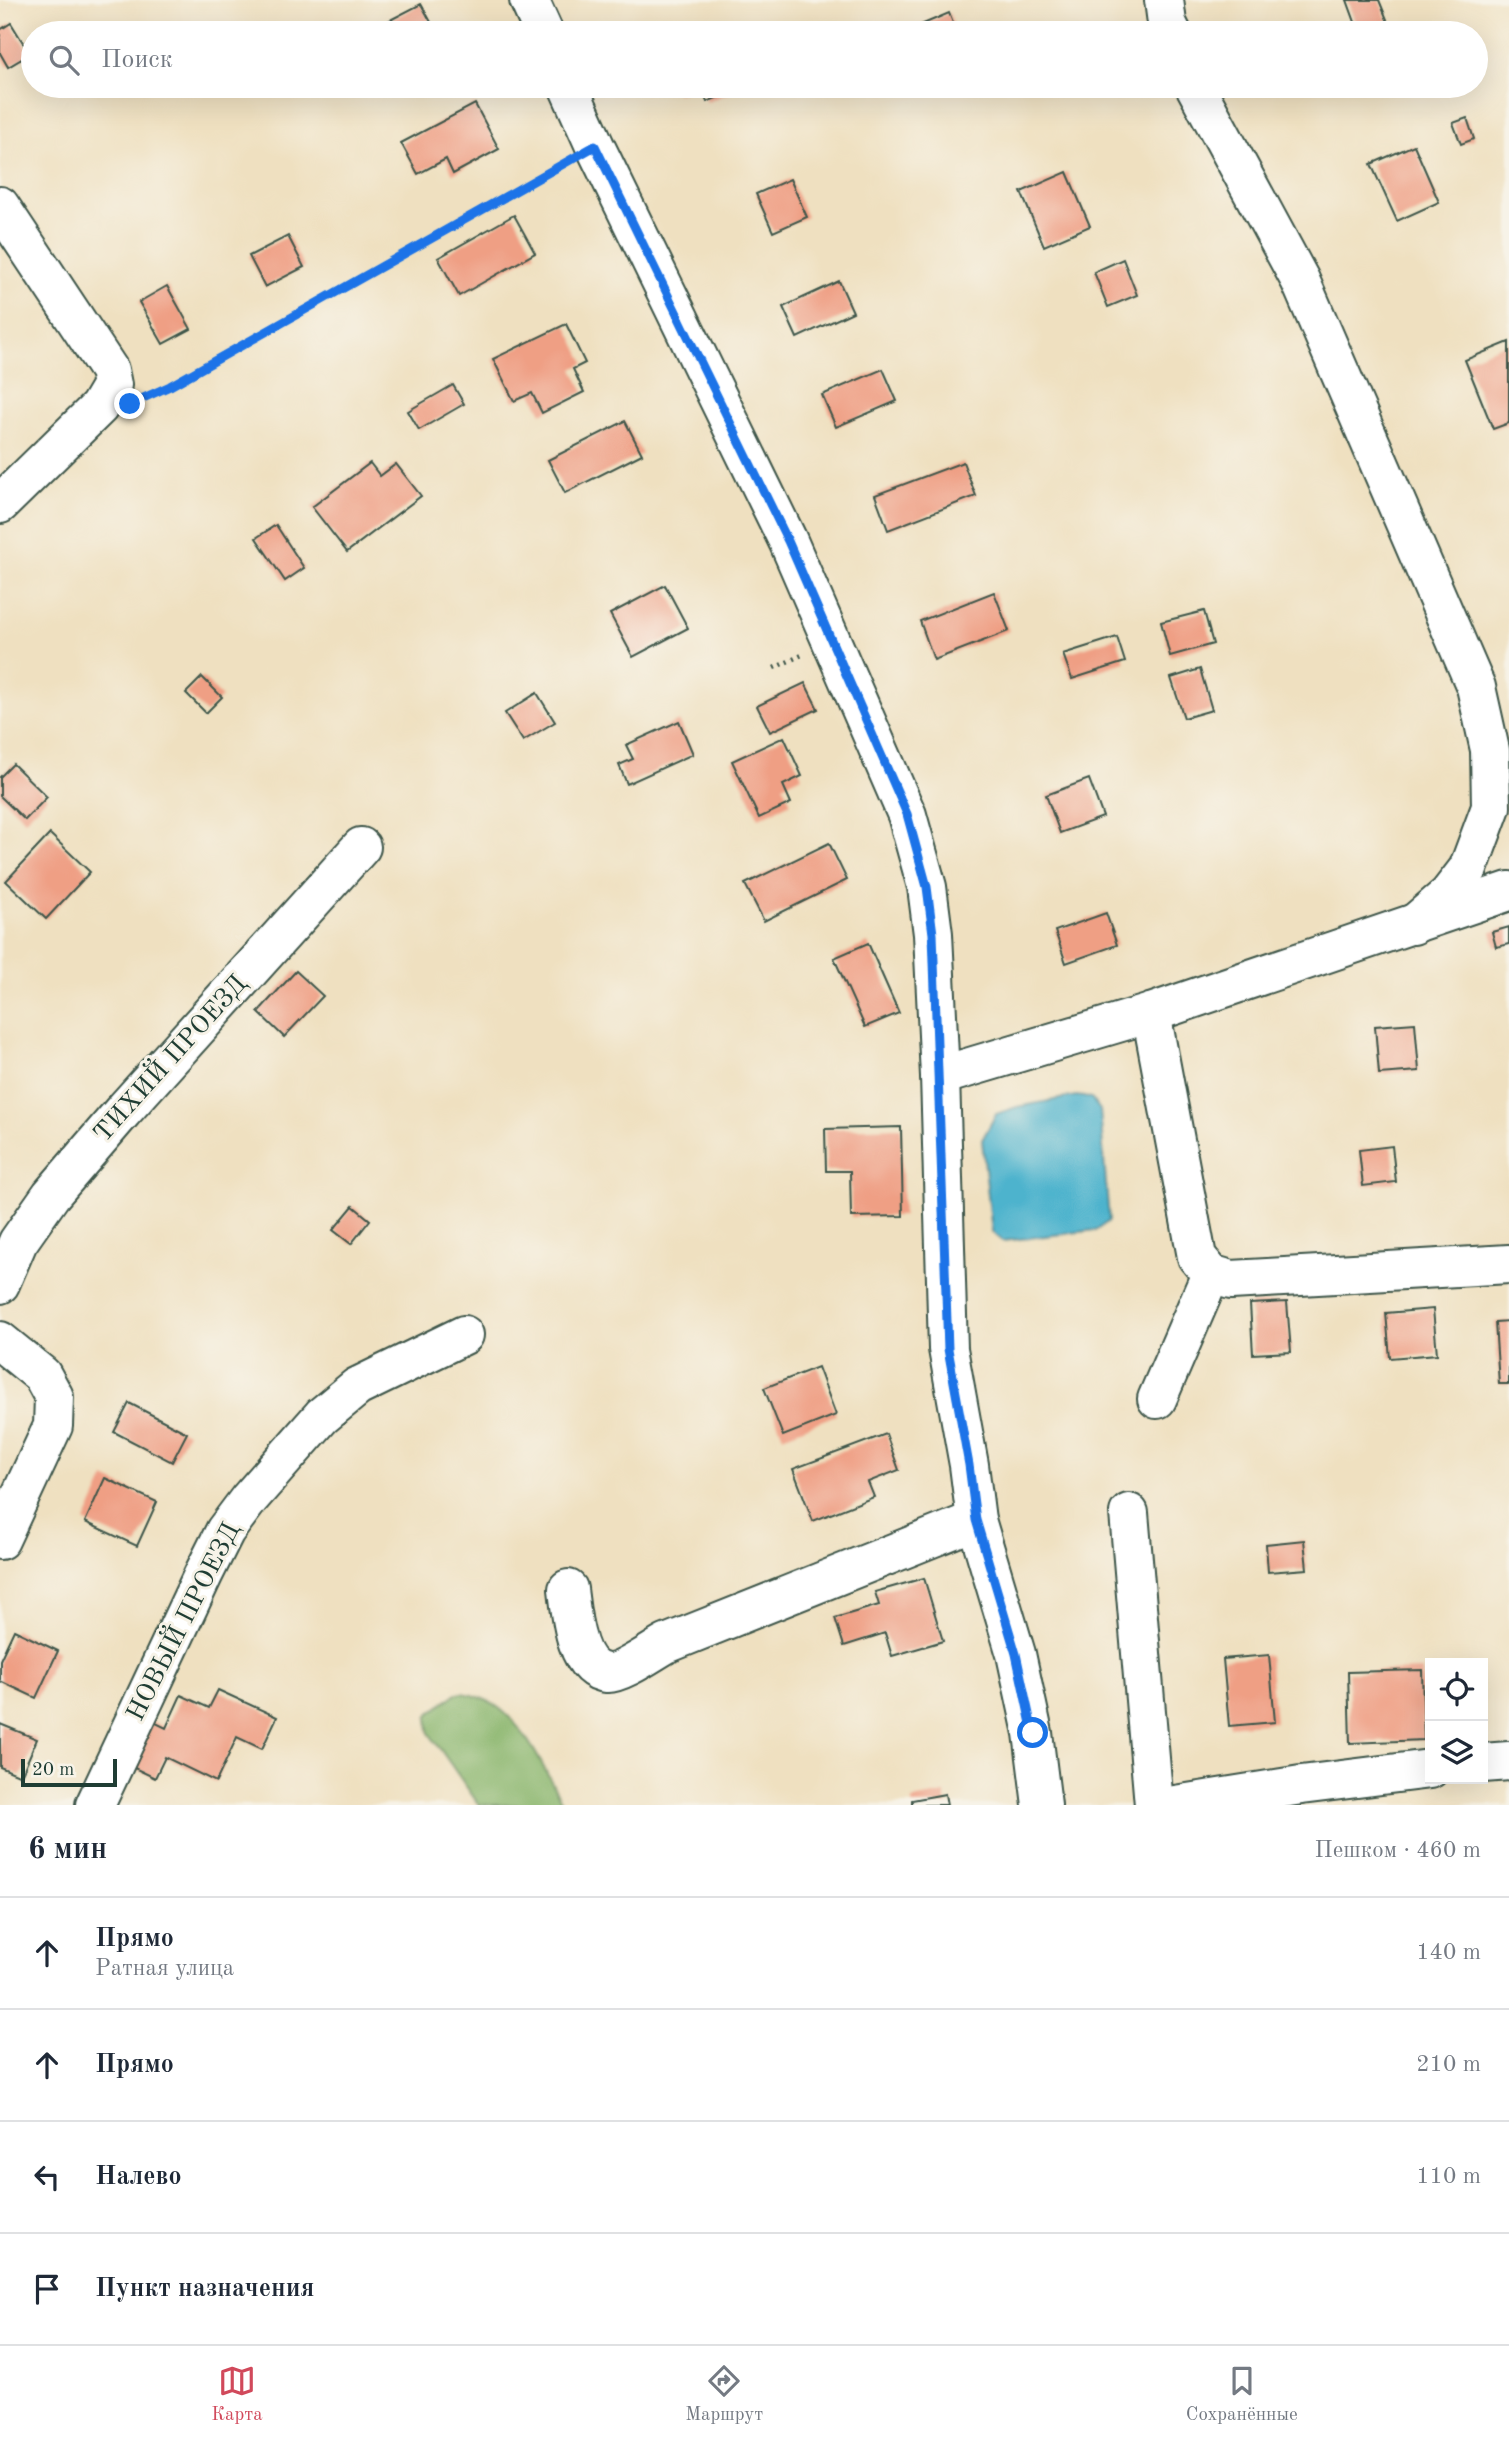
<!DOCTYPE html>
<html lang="ru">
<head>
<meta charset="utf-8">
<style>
  :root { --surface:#fff; --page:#f2f2f3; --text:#1f2937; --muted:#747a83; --line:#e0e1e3; --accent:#d1495b }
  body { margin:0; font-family:"Old Standard TT",serif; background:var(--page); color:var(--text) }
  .controls { position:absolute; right:21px; bottom:21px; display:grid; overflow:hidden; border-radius:0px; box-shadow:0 7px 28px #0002 }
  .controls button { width:63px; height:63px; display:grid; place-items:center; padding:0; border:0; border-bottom:2px solid var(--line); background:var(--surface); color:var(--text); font:35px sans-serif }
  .scale { position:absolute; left:21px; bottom:18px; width:96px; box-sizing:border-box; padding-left:7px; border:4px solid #1f3d34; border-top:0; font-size:19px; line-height:24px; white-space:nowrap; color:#1f3d34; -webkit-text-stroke:5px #f7f3e8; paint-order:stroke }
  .stop { position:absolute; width:21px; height:21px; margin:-16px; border:5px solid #1a73e8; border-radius:50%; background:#fff }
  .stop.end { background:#1a73e8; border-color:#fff; box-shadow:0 2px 7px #0008 }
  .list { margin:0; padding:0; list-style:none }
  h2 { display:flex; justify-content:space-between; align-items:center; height:91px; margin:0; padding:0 28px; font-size:30px }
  h2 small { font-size:23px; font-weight:400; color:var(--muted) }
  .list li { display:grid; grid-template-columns:46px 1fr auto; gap:21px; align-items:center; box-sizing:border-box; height:112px; padding:0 28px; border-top:2px solid var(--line) }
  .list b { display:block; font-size:26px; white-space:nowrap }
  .list p { margin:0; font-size:23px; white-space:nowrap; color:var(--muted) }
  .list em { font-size:23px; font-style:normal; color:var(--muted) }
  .icon { flex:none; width:38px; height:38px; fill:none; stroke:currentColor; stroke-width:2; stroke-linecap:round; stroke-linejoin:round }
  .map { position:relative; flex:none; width:1509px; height:1805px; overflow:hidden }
  .search { position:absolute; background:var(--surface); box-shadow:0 7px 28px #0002; left:21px; right:21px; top:21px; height:77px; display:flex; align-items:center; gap:18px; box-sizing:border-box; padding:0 24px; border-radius:38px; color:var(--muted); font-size:26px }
  .sheet { height:539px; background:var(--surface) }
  nav { display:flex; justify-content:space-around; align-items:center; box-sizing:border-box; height:98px; border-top:2px solid var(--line); background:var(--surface); font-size:19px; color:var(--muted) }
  nav a { display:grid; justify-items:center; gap:4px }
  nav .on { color:var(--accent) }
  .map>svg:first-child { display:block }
  .forest { fill:#8ab66d; stroke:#547a50; stroke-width:2 }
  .water { fill:#4eb3cd; stroke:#367880; stroke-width:2 }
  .building { fill:#ef9f84 }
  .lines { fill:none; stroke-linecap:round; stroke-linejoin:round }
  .minor-casing { stroke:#3e5549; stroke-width:42 }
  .path { stroke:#3e5549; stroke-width:4.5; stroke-dasharray:2 5; stroke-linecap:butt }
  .minor { stroke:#fff; stroke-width:38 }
  .route { stroke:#1a73e8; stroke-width:9 }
  .labels { text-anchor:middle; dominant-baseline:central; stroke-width:6; stroke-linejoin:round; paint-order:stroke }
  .street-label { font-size:26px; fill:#1f3d34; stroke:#f7f3e8 }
</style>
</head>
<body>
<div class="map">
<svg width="1509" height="1805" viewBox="0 0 1509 1805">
  <rect width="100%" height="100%" fill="#f7f3e8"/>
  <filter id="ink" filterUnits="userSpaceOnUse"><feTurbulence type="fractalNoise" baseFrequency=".0143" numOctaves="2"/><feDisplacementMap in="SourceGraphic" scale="14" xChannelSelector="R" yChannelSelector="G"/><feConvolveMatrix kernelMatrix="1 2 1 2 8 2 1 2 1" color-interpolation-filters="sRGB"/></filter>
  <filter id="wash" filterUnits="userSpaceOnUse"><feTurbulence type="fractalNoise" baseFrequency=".00686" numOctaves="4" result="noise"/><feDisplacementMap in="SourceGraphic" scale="28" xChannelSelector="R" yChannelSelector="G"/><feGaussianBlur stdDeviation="1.57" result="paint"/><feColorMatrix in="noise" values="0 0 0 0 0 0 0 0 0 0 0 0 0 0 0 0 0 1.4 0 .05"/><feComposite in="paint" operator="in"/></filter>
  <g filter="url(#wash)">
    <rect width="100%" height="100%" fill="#efe0c0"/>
    <path class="forest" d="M457,1693C515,1694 539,1762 564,1805H479L429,1733L428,1715Z"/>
    <path class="water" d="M1076,1096L1091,1098L1100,1110L1109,1221L1096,1230L1003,1241L992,1232L982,1140L996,1114L1017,1107Z"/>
    <g id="blocks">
      <g class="building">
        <path d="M1347,0H1379L1388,22L1359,33Z"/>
        <path d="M421,4L437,33H365Z"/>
        <path d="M949,13L957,33H902Z"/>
        <path d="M11,23L30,54L8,67L0,53V30Z"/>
        <path d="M674,86H696L677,94Z"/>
        <path d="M700,86H744L707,102Z"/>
        <path d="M475,104L499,149L453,174L446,159L418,174L401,143Z"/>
        <path d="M1467,118L1474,139L1461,144L1453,123Z"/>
        <path d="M1414,145L1439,202L1397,221L1371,164Z"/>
        <path d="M1067,172L1090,226L1044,246L1021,192Z"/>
        <path d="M790,179L807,217L773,232L756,194Z"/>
        <path d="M514,215L535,253L459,296L438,258Z"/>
        <path d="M288,236L304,267L265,287L249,256Z"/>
        <path d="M1123,259L1137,295L1108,307L1094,272Z"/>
        <path d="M839,281L853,312L797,338L783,307Z"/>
        <path d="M167,286L191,329L163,344L139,302Z"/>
        <path d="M566,324L585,363L573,369L584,392L542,413L532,393L514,401L493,359Z"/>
        <path d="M1509,342V423L1493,429L1465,360Z"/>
        <path d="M883,369L897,401L836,427L822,395Z"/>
        <path d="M453,385L464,404L419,430L408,411Z"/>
        <path d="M625,421L642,454L565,493L548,460Z"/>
        <path d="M963,462L976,496L888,530L875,495Z"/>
        <path d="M370,463L380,476L396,464L421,496L347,552L312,507Z"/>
        <path d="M276,525L304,568L285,581L256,538Z"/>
        <path d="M665,585L688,628L633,657L610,614Z"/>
        <path d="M994,592L1009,631L934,660L920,621Z"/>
        <path d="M1204,611L1213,644L1170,656L1161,622Z"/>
        <path d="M1117,637L1125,662L1072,679L1063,654Z"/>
        <path d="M1200,669L1212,710L1184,718L1171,678Z"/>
        <path d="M202,677L222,697L206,713L186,693Z"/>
        <path d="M805,683L818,709L770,732L757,706Z"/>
        <path d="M537,693L555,722L523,741L505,713Z"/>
        <path d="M679,721L693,754L627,784L619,765L633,759L626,745Z"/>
        <path d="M784,737L802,776L783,785L791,803L759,818L732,761Z"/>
        <path d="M13,764L47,797L25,820L0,796V777Z"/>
        <path d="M1089,779L1103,817L1060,833L1046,795Z"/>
        <path d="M50,834L90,872L46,919L6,881Z"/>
        <path d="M829,843L847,880L764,921L745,884Z"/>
        <path d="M1106,913L1117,945L1066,963L1055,931Z"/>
        <path d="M1509,927V944L1496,947L1492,932Z"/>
        <path d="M868,943L899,1013L865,1027L834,958Z"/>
        <path d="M296,971L323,996L284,1037L258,1012Z"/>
        <path d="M1415,1023L1419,1071L1379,1074L1375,1026Z"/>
        <path d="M901,1127L903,1216L851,1217L850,1171H826L825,1129Z"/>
        <path d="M1392,1146L1396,1182L1363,1186L1359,1150Z"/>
        <path d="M353,1206L370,1220L351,1244L333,1230Z"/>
        <path d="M1287,1302L1291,1352L1253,1354L1250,1304Z"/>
        <path d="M1433,1309L1437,1354L1390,1358L1386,1313Z"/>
        <path d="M1509,1321V1384H1499L1495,1322Z"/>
        <path d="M818,1367L836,1415L783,1436L764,1388Z"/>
        <path d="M129,1403L187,1433L172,1462L114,1432Z"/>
        <path d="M886,1434L899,1470L868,1482L874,1497L813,1521L793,1469Z"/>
        <path d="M105,1478L157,1502L137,1546L85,1522Z"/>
        <path d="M1304,1540L1307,1569L1268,1572L1266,1544Z"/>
        <path d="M924,1578L943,1641L892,1656L885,1633L844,1646L835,1618L879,1605L875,1592Z"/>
        <path d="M14,1630L58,1651L36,1698L0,1681V1660Z"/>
        <path d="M1269,1655L1275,1722L1229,1726L1223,1659Z"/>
        <path d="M1422,1670L1424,1740L1350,1743L1348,1672Z"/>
        <path d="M218,1690L277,1717L262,1749L237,1737L216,1782L165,1757L155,1778L128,1765L150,1720L166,1728L181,1695L209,1708Z"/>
        <path d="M0,1724L37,1739L21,1776L0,1767Z"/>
        <path d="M945,1794L947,1805H912V1800Z"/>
      </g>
    </g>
  </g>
  <g filter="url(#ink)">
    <use href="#blocks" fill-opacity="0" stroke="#3e5549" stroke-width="2"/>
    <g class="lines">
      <defs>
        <g id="minor">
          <path d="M529,0L544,33"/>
          <path d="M1164,0L1167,23L1172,33"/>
          <path d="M568,86L595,146L788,541L907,815L927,887L933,934L940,1076L948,1349L969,1465L976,1520L1016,1654L1033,1733L1042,1805"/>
          <path d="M1195,86L1300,280L1476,687L1490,750L1491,807L1468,869L1448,895L1413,925"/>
          <path d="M0,206L109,370L112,385L99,407L0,504"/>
          <path d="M1151,1013L1197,1257L1211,1274L1231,1280L1509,1264"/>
          <path d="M940,1076L1151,1013L1509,891"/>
          <path d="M0,1284L18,1242L51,1195L123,1111L361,847"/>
          <path d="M0,1341L42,1375L54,1397L53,1426L0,1540"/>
          <path d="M1157,1399L1211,1274"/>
          <path d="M1129,1513L1154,1805"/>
          <path d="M568,1589C571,1613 575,1670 607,1673C621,1674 653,1651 666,1644L976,1520"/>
          <path d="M1483,1763L1509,1761"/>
          <path d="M95,1805L204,1573L225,1531L249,1499L322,1416L357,1387L464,1335"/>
          <path d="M1175,1805L1301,1785L1430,1769"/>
        </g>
      </defs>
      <use href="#minor" class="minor-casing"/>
      <g class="path">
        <path d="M144,397L170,386L564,163"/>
        <path d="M774,668L802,655"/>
      </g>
      <use href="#minor" class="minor"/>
    </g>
  </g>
  <g class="lines" filter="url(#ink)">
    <path class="route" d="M130,404L170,386L595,146L788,541L907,814L927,887L933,934L948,1349L969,1465L976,1520L1016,1654L1033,1733"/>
  </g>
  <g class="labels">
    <g class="street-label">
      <text transform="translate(171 1059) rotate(-48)">ТИХИЙ ПРОЕЗД</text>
      <text transform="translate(184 1622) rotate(-63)">НОВЫЙ ПРОЕЗД</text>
    </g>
  </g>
</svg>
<div class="controls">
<button><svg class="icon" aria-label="locate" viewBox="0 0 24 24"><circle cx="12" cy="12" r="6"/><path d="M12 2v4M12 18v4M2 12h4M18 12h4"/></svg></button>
<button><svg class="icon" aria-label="layers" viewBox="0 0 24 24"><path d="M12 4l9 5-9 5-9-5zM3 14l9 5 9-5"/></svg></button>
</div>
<div class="scale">20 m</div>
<div class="stop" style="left:1033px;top:1733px"></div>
<div class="stop end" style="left:130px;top:404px"></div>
<div class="search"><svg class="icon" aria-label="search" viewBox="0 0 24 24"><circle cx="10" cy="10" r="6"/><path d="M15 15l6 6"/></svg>Поиск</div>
</div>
<section class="sheet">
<h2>6 мин<small>Пешком · 460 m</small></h2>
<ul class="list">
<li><svg class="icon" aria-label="ahead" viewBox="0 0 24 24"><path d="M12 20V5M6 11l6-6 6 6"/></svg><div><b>Прямо</b><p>Ратная улица</p></div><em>140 m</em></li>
<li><svg class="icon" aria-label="ahead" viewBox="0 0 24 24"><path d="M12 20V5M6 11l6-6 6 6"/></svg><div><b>Прямо</b></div><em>210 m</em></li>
<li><svg class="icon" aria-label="left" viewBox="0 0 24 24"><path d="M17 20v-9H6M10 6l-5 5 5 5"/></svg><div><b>Налево</b></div><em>110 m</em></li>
<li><svg class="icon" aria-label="arrive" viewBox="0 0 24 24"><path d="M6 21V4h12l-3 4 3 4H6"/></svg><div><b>Пункт назначения</b></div></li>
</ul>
</section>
<nav>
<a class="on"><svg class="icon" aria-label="map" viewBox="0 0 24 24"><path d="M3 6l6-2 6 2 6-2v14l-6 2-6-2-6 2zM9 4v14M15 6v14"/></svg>Карта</a>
<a><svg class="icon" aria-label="directions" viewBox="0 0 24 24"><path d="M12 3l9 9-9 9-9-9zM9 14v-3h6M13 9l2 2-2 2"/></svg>Маршрут</a>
<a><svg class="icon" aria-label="saved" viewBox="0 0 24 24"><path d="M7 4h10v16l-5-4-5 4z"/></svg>Сохранённые</a>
</nav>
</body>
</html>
